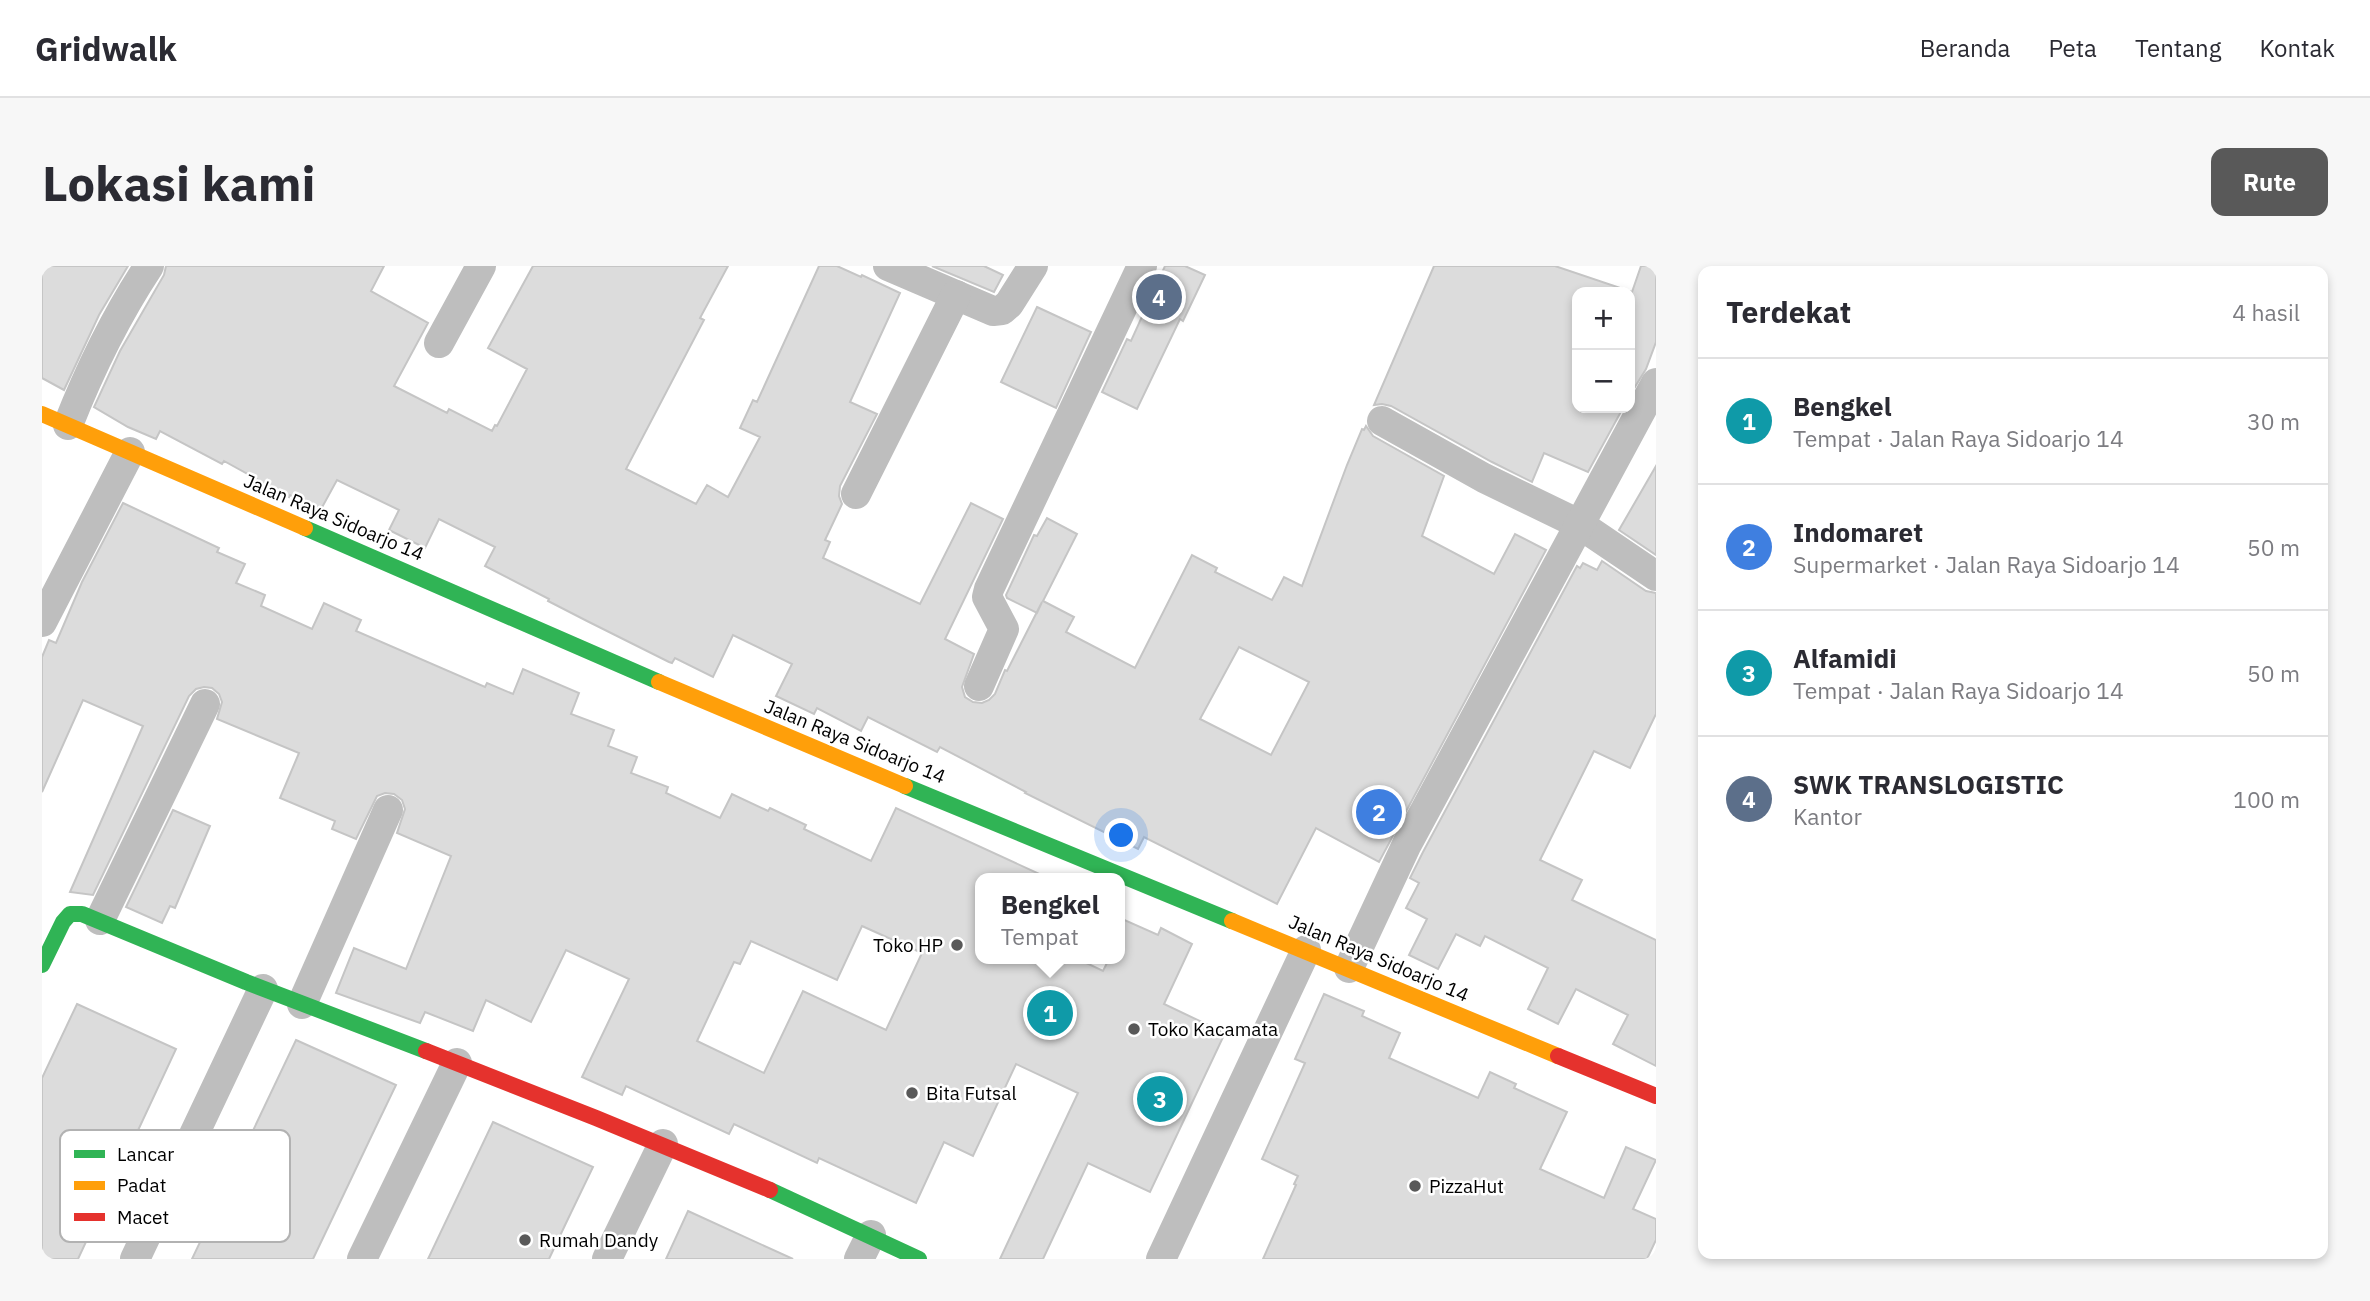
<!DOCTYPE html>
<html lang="id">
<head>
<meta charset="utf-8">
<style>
  :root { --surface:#fff; --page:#f7f7f7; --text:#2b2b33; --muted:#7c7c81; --line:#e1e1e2; --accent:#595959 }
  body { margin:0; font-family:"IBM Plex Sans",sans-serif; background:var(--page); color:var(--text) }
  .controls { position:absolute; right:21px; top:21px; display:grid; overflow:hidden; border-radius:14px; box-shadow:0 4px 10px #0003 }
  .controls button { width:63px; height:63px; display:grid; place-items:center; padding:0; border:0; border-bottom:2px solid var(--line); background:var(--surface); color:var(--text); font:35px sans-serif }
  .you { position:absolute; left:1080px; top:570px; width:24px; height:24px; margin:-18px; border:5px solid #fff; border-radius:50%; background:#1a73e8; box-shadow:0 0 0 10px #1a73e833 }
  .badge { display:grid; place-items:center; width:46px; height:46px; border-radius:50%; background:var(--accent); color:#fff; font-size:23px; font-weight:700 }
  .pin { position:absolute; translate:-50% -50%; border:4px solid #fff; box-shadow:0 2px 7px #0006 }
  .popup { position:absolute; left:933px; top:607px; width:150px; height:91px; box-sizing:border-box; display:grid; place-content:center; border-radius:14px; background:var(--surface); filter:drop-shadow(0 2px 5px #0005); font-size:23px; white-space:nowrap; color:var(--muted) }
  .popup b { font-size:26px; color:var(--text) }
  .popup::after { content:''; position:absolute; left:50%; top:100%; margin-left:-14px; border:14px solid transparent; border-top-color:var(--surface) }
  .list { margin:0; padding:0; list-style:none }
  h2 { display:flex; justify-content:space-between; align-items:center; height:91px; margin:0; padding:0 28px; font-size:30px }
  h2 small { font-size:23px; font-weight:400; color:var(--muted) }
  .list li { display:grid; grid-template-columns:46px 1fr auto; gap:21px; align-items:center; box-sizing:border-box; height:126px; padding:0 28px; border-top:2px solid var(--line) }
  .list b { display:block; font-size:26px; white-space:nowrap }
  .list p { margin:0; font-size:23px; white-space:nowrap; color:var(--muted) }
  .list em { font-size:23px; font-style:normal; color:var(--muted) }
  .map { position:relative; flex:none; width:1614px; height:993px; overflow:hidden; border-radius:14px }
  header { display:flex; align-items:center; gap:42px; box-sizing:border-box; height:98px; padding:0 35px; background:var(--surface); border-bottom:2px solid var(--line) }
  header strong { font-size:33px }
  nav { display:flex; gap:38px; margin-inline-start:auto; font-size:24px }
  .intro { display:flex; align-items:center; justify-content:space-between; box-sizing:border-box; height:168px; padding:0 42px }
  h1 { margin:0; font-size:49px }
  .button { padding:18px 32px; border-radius:14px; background:var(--accent); color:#fff; font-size:24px; font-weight:700 }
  main { display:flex; gap:42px; padding:0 42px }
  aside { flex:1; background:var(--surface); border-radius:14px; box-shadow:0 4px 10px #0003 }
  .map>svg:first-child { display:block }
  .building { fill:#dcdcdc; stroke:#c5c5c5; stroke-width:2; fill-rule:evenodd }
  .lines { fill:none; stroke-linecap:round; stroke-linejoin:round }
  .street { stroke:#bebebe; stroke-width:30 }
  .fast { stroke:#30b455; stroke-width:16 }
  .slow { stroke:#ff9f0a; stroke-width:16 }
  .jam { stroke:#e5322d; stroke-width:16 }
  .poi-dot { fill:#595959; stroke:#fff; stroke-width:2.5 }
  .labels { text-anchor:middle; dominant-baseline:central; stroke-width:5; stroke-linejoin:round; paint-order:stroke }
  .street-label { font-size:19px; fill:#000; stroke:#fff }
  .poi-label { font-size:19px; fill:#000; stroke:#fff; text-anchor:start }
  .key { fill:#fff; stroke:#b2b2b2; stroke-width:2 }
  .key-label { font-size:19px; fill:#000 }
</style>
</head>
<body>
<header>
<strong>Gridwalk</strong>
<nav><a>Beranda</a><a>Peta</a><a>Tentang</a><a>Kontak</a></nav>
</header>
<div class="intro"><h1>Lokasi kami</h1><a class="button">Rute</a></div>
<main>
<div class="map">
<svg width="1614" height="993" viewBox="0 0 1614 993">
  <rect width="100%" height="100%" fill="#fff"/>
  <g class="building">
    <path d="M0,0H86L57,49L22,124L0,112Z"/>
    <path d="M124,0H342L329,25L386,57L352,120L405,147L407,143L450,165L453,159L455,160L485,103L446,82L491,0H686L658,52L662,54L584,203L654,238L665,219L686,231L718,171L698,162L711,134L715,136L777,0H795L819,11L820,9L858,27L808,136L835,148L798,220L797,230L800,238L783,274L788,276L781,292L878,338L929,237L961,253L903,373L932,388L920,421L923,431L931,436L940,437L947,434L953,428L963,404L965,405L1000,336L995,347L965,332L964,329L992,269L995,270L1005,252L1035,268L1001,335L1032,351L1024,366L1093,402L1150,289L1175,302L1173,306L1230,334L1242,311L1260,320L1305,199L1320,163L1322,164L1324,160L1331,170L1402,210L1380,270L1452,308L1473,268L1504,284L1337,596L1274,562L1235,638L1102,571L1096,583L983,527L984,526L898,481L895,486L826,451L819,465L775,442L772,448L734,430L750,398L691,369L671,411L633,392L630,397L627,396L545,355L506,335L507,333L443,300L453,281L397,253L383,282L347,264L357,244L295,214L278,245L248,229L247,231L182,195L180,198L118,165L114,173L86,161L52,141L78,85L122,9ZM1197,381L1267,416L1229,489L1158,453Z"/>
    <path d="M890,0H942L961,9L952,26Z"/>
    <path d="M1123,0H1143L1163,9L1141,55L1138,53L1095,143L1060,126L1085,73L1089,75Z"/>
    <path d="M1392,0H1513L1590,26L1599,0H1614V76L1604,103L1588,129V26H1535V142H1581L1546,206L1502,187L1490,216L1450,196L1349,140L1340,138L1332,139Z"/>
    <path d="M995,41L1049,66L1014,142L959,116Z"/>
    <path d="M1614,200V289L1577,264Z"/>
    <path d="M81,237L177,282L175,286L203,298L194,317L223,329L219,340L270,363L282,337L319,354L314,365L443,421L445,417L471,428L481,403L537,427L529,448L572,464L566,480L595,491L589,507L626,521L624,527L678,552L690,528L726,545L728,542L764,559L762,563L829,595L854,542L1006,612H938V693H1036L1061,705L1067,693H1078V652L1116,669L1119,662L1150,678L1122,738L1183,767L1108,926L1046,897L1001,993H958L1036,827L974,798L931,890L902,876L874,937L777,892L775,897L692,858L687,868L584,820L580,829L540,811L587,713L524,684L489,756L444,734L431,765L383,746L378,757L294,727L312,682L364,703L409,590L355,567L363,543L360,534L352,528L343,527L335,530L314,573L290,563L293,555L238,532L257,487L175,453L180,436L177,428L170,422L162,421L154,423L147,430L51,629L28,626L101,460L41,434L0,526V391L7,374L14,377L40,316ZM820,660L880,687L844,764L761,725L722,807L655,775L692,696L698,698L709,675L795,714Z"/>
    <path d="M1560,295L1604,325L1614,327V448L1588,502L1552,485L1498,594L1540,614L1530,634L1614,674V800L1571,778L1586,749L1534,723L1516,758L1486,743L1506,702L1443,670L1438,680L1414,668L1396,703L1367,689L1385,653L1364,642L1377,617L1368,612L1381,586L1535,300L1538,302L1541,297L1555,304Z"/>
    <path d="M131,544L168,560L133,642L128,640L120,657L84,641Z"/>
    <path d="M1282,728L1322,745L1320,750L1358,767L1347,792L1436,832L1448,806L1474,818L1472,822L1525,846L1498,903L1562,932L1584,881L1614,894L1591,943L1614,953V974L1605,993H1221L1254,919L1252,918L1256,910L1220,893L1263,797L1253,793Z"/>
    <path d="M35,738L134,783L36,993H0V812Z"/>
    <path d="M254,774L354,819L329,871L271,993H150Z"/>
    <path d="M451,856L551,901L525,955L507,993H386Z"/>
    <path d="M646,945L751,993H624Z"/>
  </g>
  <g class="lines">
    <g class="street">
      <path d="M846,0L951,45L960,44L967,38L991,0"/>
      <path d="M397,77L439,0"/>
      <path d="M1340,155L1442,212L1537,258L1614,310"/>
      <path d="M26,159C48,103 74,50 107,0"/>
      <path d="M814,228L914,29"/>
      <path d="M0,356L88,186"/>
      <path d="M937,420L962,363L945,331L947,323L1100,0"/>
      <path d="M58,654L163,438"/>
      <path d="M1307,702L1365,578L1614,117"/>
      <path d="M260,738L346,544"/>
      <path d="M93,993L221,723"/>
      <path d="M320,993L415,797"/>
      <path d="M565,993L621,878"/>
      <path d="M817,993L829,969"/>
      <path d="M1119,993L1264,684"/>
    </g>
    <g class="fast">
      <path d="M263,262L617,416"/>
      <path d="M863,520L1190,655"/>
      <path d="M0,699L21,656L28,648H40L204,716L384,785"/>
      <path d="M728,924L877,993"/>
    </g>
    <g class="slow">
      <path d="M0,148L263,262"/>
      <path d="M617,416L863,520"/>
      <path d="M1190,655L1516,790"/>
    </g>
    <g class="jam">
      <path d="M384,785L554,852L728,924"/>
      <path d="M1516,790L1614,830"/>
    </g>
  </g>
  <g class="poi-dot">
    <circle cx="915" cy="679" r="7"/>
    <circle cx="1092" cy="763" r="7"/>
    <circle cx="870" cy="827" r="7"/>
    <circle cx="1373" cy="920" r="7"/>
    <circle cx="483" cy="974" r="7"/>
  </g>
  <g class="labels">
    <g class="street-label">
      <text transform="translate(292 251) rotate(23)">Jalan Raya Sidoarjo 14</text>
      <text transform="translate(813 475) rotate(22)">Jalan Raya Sidoarjo 14</text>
      <text transform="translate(1337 692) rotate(23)">Jalan Raya Sidoarjo 14</text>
    </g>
    <g class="poi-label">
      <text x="901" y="679" text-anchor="end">Toko HP</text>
      <text x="1106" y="763">Toko Kacamata</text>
      <text x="884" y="827">Bita Futsal</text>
      <text x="1387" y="920">PizzaHut</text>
      <text x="497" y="974">Rumah Dandy</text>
    </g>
  </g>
  <rect x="18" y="864" width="230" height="112" rx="10" class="key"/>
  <rect x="32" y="884" width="31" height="8" fill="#30b455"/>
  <rect x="32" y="915" width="31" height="9" fill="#ff9f0a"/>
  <rect x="32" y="947" width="31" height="8" fill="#e5322d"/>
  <g class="key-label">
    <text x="75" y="895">Lancar</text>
    <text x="75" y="926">Padat</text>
    <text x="75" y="958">Macet</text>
  </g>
</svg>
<div class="controls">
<button>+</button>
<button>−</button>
</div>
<div class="you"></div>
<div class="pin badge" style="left:1008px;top:747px;background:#0f9aa8">1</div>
<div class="popup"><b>Bengkel</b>Tempat</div>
<div class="pin badge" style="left:1337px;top:546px;background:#3f7fe0">2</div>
<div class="pin badge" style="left:1118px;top:833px;background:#0f9aa8">3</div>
<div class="pin badge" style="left:1117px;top:31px;background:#5c6f8a">4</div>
</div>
<aside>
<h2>Terdekat<small>4 hasil</small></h2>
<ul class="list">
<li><span class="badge" style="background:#0f9aa8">1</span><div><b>Bengkel</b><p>Tempat · Jalan Raya Sidoarjo 14</p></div><em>30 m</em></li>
<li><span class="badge" style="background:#3f7fe0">2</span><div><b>Indomaret</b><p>Supermarket · Jalan Raya Sidoarjo 14</p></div><em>50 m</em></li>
<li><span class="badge" style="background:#0f9aa8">3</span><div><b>Alfamidi</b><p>Tempat · Jalan Raya Sidoarjo 14</p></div><em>50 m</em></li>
<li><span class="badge" style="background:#5c6f8a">4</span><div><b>SWK TRANSLOGISTIC</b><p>Kantor</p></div><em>100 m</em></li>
</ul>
</aside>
</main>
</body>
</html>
